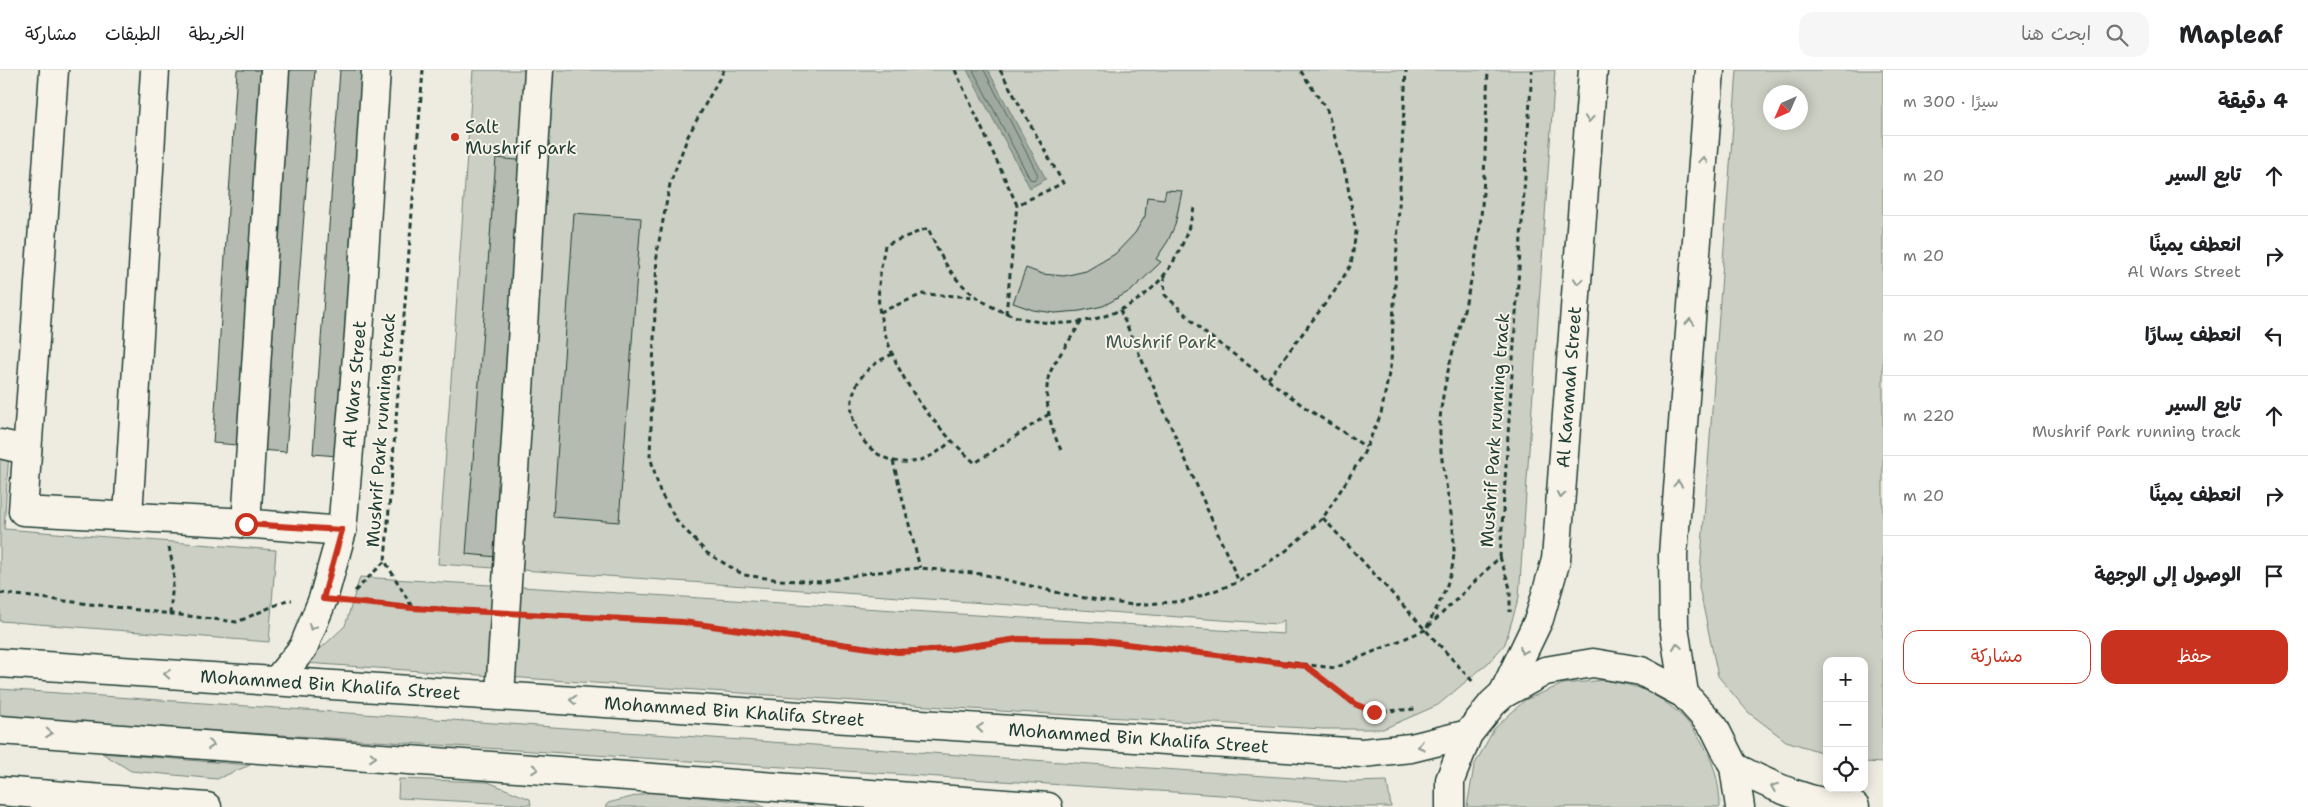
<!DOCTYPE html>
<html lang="ar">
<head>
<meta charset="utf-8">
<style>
  :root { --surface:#fff; --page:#f6f6f6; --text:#202124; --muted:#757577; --line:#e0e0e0; --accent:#c8321e }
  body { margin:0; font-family:"Shantell Sans","Playpen Sans Arabic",sans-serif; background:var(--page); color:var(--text); direction:rtl }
  .controls { position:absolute; right:15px; bottom:15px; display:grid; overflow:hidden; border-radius:10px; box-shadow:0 2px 12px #0003 }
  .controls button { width:45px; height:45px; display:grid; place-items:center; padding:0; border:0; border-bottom:1px solid var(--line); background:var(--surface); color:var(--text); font:25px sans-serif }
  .compass { position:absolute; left:1763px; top:15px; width:45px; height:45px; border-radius:50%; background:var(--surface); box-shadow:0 2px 12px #0003; rotate:225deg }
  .stop { position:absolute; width:15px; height:15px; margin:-11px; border:4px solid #c8321e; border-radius:50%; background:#fff }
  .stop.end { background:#c8321e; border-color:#fff; box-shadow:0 1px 5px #0008 }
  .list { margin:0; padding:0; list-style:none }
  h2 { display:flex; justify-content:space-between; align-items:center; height:65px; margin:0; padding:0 20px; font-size:21px }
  h2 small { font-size:16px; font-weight:400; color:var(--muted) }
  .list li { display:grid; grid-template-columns:32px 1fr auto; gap:15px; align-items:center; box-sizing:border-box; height:80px; padding:0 20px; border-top:1px solid var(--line) }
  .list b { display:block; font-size:19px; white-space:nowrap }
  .list p { margin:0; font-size:16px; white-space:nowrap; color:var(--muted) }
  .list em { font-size:16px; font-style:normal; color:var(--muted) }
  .actions { display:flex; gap:10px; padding:15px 20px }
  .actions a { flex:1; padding:11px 0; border:1px solid var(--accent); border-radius:15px; text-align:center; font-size:18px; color:var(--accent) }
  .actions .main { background:var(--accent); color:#fff }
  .icon { flex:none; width:28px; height:28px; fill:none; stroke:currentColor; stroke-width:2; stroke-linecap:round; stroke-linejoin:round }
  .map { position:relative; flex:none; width:1883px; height:737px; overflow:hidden; direction:ltr }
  header { display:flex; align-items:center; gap:30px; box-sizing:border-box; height:70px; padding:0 25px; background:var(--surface); border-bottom:1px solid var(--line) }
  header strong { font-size:24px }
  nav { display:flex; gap:28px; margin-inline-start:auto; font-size:18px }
  .search { width:350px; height:45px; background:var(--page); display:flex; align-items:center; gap:12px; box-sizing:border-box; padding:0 18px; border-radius:15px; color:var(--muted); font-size:19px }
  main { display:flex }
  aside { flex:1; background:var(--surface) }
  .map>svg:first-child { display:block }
  .green { fill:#cccfc4; stroke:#76867c; fill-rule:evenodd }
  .water { fill:#9fa99f; stroke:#6c7e74 }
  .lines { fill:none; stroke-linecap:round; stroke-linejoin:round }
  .shore { stroke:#52685f; stroke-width:1 }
  .building { fill:#b5bbb0; stroke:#1f3d34 }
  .minor-casing { stroke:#1f3d34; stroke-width:31 }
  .major-casing { stroke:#1f3d34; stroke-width:31 }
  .path { stroke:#1f3d34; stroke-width:3; stroke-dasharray:5 4; stroke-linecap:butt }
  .minor { stroke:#f7f3e8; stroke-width:28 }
  .major { stroke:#f7f3e8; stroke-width:28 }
  .oneway { stroke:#8b988e }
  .route { stroke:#c8321e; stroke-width:6 }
  .poi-dot { fill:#c8321e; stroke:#f7f3e8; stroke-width:2 }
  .labels { text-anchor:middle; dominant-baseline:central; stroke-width:4; stroke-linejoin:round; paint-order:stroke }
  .poi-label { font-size:18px; fill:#1f3d34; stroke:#f7f3e8; text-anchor:start }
  .park-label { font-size:18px; fill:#425a51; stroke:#f7f3e8 }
  .street-label { font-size:18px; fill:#1f3d34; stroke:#f7f3e8 }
</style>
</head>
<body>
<header>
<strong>Mapleaf</strong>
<div class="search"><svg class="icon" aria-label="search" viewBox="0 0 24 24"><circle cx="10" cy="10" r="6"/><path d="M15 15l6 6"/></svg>ابحث هنا</div>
<nav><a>الخريطة</a><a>الطبقات</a><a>مشاركة</a></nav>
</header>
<main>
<aside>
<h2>4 دقيقة<small>سيرًا · 300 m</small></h2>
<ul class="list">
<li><svg class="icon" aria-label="ahead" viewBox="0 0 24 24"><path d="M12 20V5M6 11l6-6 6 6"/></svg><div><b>تابع السير</b></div><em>20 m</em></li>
<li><svg class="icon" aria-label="right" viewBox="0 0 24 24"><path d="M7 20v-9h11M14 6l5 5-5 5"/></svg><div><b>انعطف يمينًا</b><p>Al Wars Street</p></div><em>20 m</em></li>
<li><svg class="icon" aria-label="left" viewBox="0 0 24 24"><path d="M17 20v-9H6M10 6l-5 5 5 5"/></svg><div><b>انعطف يسارًا</b></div><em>20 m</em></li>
<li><svg class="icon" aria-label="ahead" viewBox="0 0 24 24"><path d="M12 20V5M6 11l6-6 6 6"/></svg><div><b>تابع السير</b><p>Mushrif Park running track</p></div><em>220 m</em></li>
<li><svg class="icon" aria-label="right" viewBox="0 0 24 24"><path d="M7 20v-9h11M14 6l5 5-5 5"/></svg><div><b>انعطف يمينًا</b></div><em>20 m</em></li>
<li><svg class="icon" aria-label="arrive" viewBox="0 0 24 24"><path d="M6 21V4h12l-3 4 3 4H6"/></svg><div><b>الوصول إلى الوجهة</b></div></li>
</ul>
<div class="actions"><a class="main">حفظ</a><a>مشاركة</a></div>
</aside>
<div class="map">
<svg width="1883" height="737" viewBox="0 0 1883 737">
  <rect width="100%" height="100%" fill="#eeece1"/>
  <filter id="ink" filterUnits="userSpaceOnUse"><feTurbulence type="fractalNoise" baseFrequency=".02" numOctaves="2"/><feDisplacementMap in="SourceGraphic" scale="10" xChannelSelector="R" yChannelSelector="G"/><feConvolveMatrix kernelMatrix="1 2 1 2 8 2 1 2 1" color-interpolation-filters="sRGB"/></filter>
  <g filter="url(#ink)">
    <g class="green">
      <path d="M473,0H1555L1519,527L1505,574L1488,593L1438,635L1383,659H1323L1015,642L305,593L345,556L360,507L1284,564V550L1277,554L438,494Z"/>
      <path d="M1737,0H1883V693L1864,692V591H1827V684L1786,671L1748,642L1718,606L1699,517ZM1770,22H1800V52H1770Z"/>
      <path d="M0,380L9,381L4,459L276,480L269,572L0,551Z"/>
      <path d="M1605,610C1618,613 1634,615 1646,621C1691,642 1720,688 1720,737H1467L1474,696L1494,659L1525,630L1563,614Z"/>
      <path d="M0,619L1352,712L1387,711L1391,737H1344L1252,727L0,647Z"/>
      <path d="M102,683L250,695L217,709L131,701Z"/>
      <path d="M399,709L488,712L530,729L531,735L398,728Z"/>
      <path d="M651,722L756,733L764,737H605L608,733Z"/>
    </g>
    <path class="water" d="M967,0H988L1046,109L1030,118Z"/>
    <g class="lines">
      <path class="shore" d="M973,0L1030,109L1034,110L1038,105L984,0"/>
    </g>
    <g class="building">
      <path d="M237,0H262L237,375L213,373Z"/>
      <path d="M288,0H315L286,382L260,380Z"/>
      <path d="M340,0H364L337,386L313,384Z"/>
      <path d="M496,88L527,91L497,487L466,484Z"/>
      <path d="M1166,120L1182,121L1175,155L1168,171L1156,189L1161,192L1132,220L1103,236L1080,241L1055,243L1033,240L1013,233L1026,198L1042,204L1064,206L1086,201L1115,184L1135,163L1145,146L1147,127L1164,129Z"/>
      <path d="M574,143L641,148L619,452L553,447Z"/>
    </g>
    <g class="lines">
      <defs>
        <g id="minor">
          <path d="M54,0L23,441L229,452L342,461"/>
          <path d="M0,374L27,380"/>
          <path d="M128,446L155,0"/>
          <path d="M246,454L275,0"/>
          <path id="s1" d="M277,610L303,578L323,529L342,461L359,263L376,0"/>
          <path d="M500,625L539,0"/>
          <path d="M0,721L207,737"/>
        </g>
        <g id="major">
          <path id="s2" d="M0,593L1362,683L1411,678L1468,664"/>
          <path id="s3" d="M1503,624L1539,549L1556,490L1593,0"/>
          <path d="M1684,624L1674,556L1673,485L1710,0"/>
          <path d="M0,660L1048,737"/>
          <path d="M1734,697C1773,717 1811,734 1855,737"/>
          <path d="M1450,737V710L1468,664L1493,633L1503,624L1545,601L1593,593L1641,601L1684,624L1714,657L1734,697L1740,737"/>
        </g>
      </defs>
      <use href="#minor" class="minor-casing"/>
      <use href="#major" class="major-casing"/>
      <g class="path">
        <path d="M423,0L385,491L412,537L477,541"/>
        <path d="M724,0L688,66L670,114L657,182L650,386L660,422L677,451L707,483L744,505L781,510L822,512L867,503L920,498L982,504L1072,526L1133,535L1186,531L1239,512L1287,480L1323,448L1363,385L1381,344L1391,293L1406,0"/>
        <path d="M955,0L1017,135L1063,113L1000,0"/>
        <path d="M1164,206L1165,225L1205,263L1306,338L1366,377"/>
        <path d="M1120,240L1239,512"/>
        <path d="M880,242L923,224L976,227"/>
        <path d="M1006,244L1017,135"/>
        <path d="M893,284C801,322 881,440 951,371"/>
        <path d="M1268,309L1334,222L1351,195L1356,162L1346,106L1327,40L1300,0"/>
        <path d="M1049,344L975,393C930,352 893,306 880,244C876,222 881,197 885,175L928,158C935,175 943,192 955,207C1008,269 1115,269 1165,204C1180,184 1188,163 1194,138"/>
        <path d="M1061,380C1051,360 1044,332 1048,309C1049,298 1075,263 1081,252"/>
        <path d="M893,391L920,498"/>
        <path d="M1323,448L1475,614"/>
        <path d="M169,477L174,502L170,544"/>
        <path d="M1500,487L1510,518V542"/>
        <path d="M355,521L385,491"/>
        <path d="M0,523L237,552L287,530H292"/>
        <path d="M351,532L412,537"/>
        <path d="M533,544L683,552L898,581L950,579L1018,569L1093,570L1335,598L1425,560L1500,487L1532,0"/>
        <path d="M1427,557C1439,533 1454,508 1454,479C1454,433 1435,387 1441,340C1447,291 1465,245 1474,196C1486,133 1485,64 1488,0"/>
        <path d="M1307,597L1355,635L1374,642L1415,639"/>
      </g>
      <use href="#minor" class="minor"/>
      <use href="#major" class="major"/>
    </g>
    <defs><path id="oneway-chevron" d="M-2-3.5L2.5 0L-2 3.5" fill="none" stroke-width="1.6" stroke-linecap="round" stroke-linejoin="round" transform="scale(1.25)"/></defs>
    <g class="oneway">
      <use href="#oneway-chevron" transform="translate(1589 49) rotate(94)"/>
      <use href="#oneway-chevron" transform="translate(1703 90) rotate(-86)"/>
      <use href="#oneway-chevron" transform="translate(1578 211) rotate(94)"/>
      <use href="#oneway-chevron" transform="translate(1690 252) rotate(-86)"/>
      <use href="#oneway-chevron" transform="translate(1678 414) rotate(-86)"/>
      <use href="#oneway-chevron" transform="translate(1561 425) rotate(95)"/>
      <use href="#oneway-chevron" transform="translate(312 557) rotate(112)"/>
      <use href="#oneway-chevron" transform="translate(1677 576) rotate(-98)"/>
      <use href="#oneway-chevron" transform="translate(1523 581) rotate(116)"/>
      <use href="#oneway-chevron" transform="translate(167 604) rotate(-176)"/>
      <use href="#oneway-chevron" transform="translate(573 630) rotate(-176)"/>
      <use href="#oneway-chevron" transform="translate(980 658) rotate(-176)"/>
      <use href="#oneway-chevron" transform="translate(49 663) rotate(4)"/>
      <use href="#oneway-chevron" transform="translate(211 675) rotate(4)"/>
      <use href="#oneway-chevron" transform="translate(1421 676) rotate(166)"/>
      <use href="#oneway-chevron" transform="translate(373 687) rotate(4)"/>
      <use href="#oneway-chevron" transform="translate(535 699) rotate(4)"/>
      <use href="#oneway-chevron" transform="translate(1774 717) rotate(-158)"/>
    </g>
  </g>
  <g class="lines" filter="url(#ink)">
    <path class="route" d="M246,454L342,460L323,529L412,538L683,552L898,582L950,579L1018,569L1093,570L1306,596L1355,634L1374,642"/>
  </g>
  <circle class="poi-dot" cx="455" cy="67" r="5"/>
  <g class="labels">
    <g class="poi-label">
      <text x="465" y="57">Salt<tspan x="465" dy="21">Mushrif park</tspan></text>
    </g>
    <g class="park-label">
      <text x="1161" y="272">Mushrif Park</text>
    </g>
    <g class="street-label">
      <text stroke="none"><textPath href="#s1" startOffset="312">Al Wars Street</textPath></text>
      <text stroke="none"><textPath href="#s3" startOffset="318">Al Karamah Street</textPath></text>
      <text transform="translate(381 360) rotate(-86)">Mushrif Park running track</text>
      <text transform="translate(1495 360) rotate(-86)">Mushrif Park running track</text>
      <text stroke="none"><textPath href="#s2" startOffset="331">Mohammed Bin Khalifa Street</textPath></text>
      <text stroke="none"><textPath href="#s2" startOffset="736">Mohammed Bin Khalifa Street</textPath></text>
      <text stroke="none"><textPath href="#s2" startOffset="1141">Mohammed Bin Khalifa Street</textPath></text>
    </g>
  </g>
</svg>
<div class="controls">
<button>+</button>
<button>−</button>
<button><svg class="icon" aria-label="locate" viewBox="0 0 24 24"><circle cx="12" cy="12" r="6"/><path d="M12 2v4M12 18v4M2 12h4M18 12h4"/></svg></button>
</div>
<svg class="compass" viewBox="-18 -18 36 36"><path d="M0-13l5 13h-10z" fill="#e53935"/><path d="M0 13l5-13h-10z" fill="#757577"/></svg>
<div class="stop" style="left:246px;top:454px"></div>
<div class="stop end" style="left:1374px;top:642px"></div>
</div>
</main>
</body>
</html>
